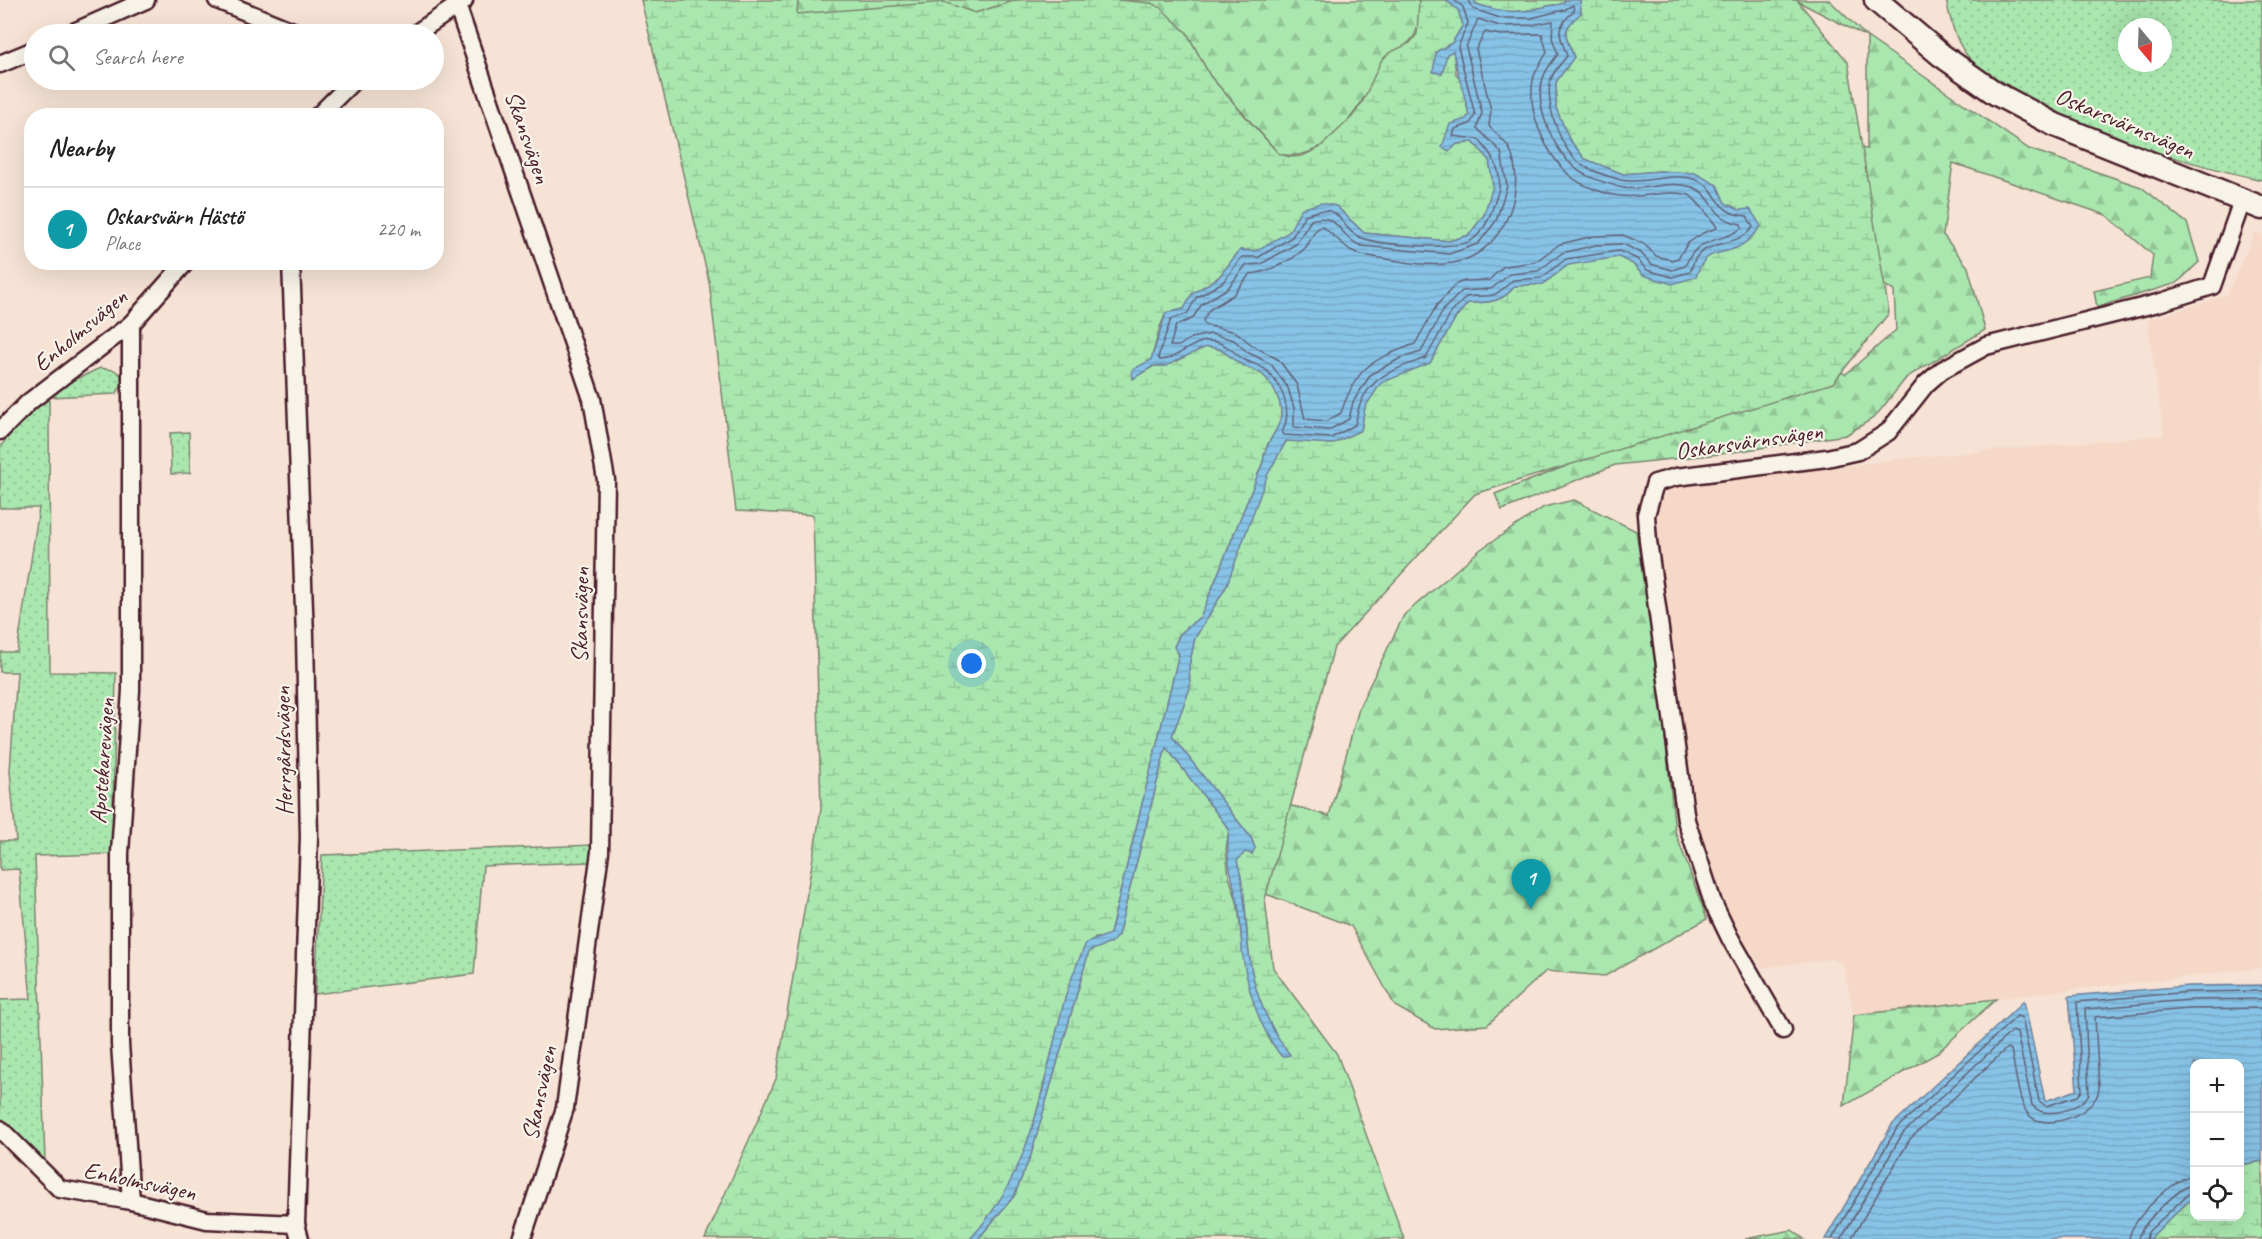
<!DOCTYPE html>
<html lang="en">
<head>
<meta charset="utf-8">
<style>
  :root { --surface:#fff; --page:#f6f6f6; --text:#222; --muted:#767676; --line:#e0e0e0; --accent:#ea580c }
  body { margin:0; font-family:Caveat,sans-serif; background:var(--page); color:var(--text) }
  .controls { position:absolute; right:18px; bottom:18px; display:grid; overflow:hidden; border-radius:12px; box-shadow:0 6px 24px #0002 }
  .controls button { width:54px; height:54px; display:grid; place-items:center; padding:0; border:0; border-bottom:2px solid var(--line); background:var(--surface); color:var(--text); font:30px sans-serif }
  .compass { position:absolute; left:2118px; top:18px; width:54px; height:54px; border-radius:50%; background:var(--surface); box-shadow:0 6px 24px #0002; rotate:161deg }
  .you { position:absolute; left:972px; top:664px; width:21px; height:21px; margin:-15px; border:4px solid #fff; border-radius:50%; background:#1a73e8; box-shadow:0 0 0 9px #1a73e833 }
  .badge { display:grid; place-items:center; width:39px; height:39px; border-radius:50%; background:var(--accent); color:#fff; font-size:20px; font-weight:700 }
  .pin { position:absolute; translate:-50% -50px; filter:drop-shadow(0 2px 3px #0008) }
  .pin::after { content:''; position:absolute; top:32px; width:21px; height:18px; background:inherit; clip-path:polygon(0 0,100% 0,50% 100%) }
  .list { margin:0; padding:0; list-style:none }
  h2 { display:flex; justify-content:space-between; align-items:center; height:78px; margin:0; padding:0 24px; font-size:26px }
  h2 small { font-size:20px; font-weight:400; color:var(--muted) }
  .list li { display:grid; grid-template-columns:39px 1fr auto; gap:18px; align-items:center; box-sizing:border-box; height:84px; padding:0 24px; border-top:2px solid var(--line) }
  .list b { display:block; font-size:22px; white-space:nowrap }
  .list p { margin:0; font-size:20px; white-space:nowrap; color:var(--muted) }
  .list em { font-size:20px; font-style:normal; color:var(--muted) }
  .icon { flex:none; width:33px; height:33px; fill:none; stroke:currentColor; stroke-width:2; stroke-linecap:round; stroke-linejoin:round }
  .map { position:relative; flex:none; width:2262px; height:1239px; overflow:hidden }
  .search { position:absolute; background:var(--surface); box-shadow:0 6px 24px #0002; left:24px; top:24px; width:420px; height:66px; display:flex; align-items:center; gap:15px; box-sizing:border-box; padding:0 21px; border-radius:33px; color:var(--muted); font-size:22px }
  .panel { position:absolute; background:var(--surface); box-shadow:0 6px 24px #0002; left:24px; top:108px; width:420px; height:162px; border-radius:24px }
  .map>svg:first-child { display:block }
  .built { fill:#f6d8c8 }
  .grass { fill:url(#grass-dots); stroke:#7a836d; stroke-width:1.5; fill-rule:evenodd }
  .forest { fill:url(#forest-firs); stroke:#7a836d; stroke-width:1.5 }
  .wetland { fill:url(#wetland-marsh); stroke:#7a836d; stroke-width:1.5 }
  .water { fill:url(#water-rules); stroke:#6f819c; stroke-width:1.5 }
  .lines { fill:none; stroke-linecap:round; stroke-linejoin:round }
  .shore { stroke:#626176; stroke-width:1.5 }
  .street-casing { stroke:#4a1f2b; stroke-width:21 }
  .secondary-casing { stroke:#4a1f2b; stroke-width:27 }
  .street { stroke:#f7f3e8; stroke-width:16 }
  .secondary { stroke:#f7f3e8; stroke-width:22 }
  .labels { text-anchor:middle; dominant-baseline:central; stroke-width:4.5; stroke-linejoin:round; paint-order:stroke }
  .street-label { font-size:24px; fill:#4a1f2b; stroke:#f7f3e8 }
</style>
</head>
<body>
<div class="map">
<svg width="2262" height="1239" viewBox="0 0 2262 1239">
  <defs>
    <pattern id="grass-dots" width="8" height="8" patternUnits="userSpaceOnUse" patternTransform="scale(1.5)"><rect width="8" height="8" fill="#a9e7af"/><path d="M2 2h.1M6 6h.1" fill="none" stroke="#93c697" stroke-width="1.8" stroke-linecap="round"/></pattern>
    <pattern id="forest-firs" width="22" height="20" patternUnits="userSpaceOnUse" patternTransform="scale(1.5)"><rect width="22" height="20" fill="#a9e7af"/><path d="M5 1l3.5 6h-7zM16 11l3.5 6h-7z" fill="#93c697"/></pattern>
    <pattern id="wetland-marsh" width="20" height="14" patternUnits="userSpaceOnUse" patternTransform="scale(1.5)"><rect width="20" height="14" fill="#a9e7af"/><path d="M1 5h8M5 5V1M11 12h8M15 12V8" fill="none" stroke="#93c697"/></pattern>
    <pattern id="water-rules" width="6" height="5" patternUnits="userSpaceOnUse" patternTransform="scale(1.5)"><rect width="6" height="5" fill="#87c3e7"/><path d="M0 2.5h6" fill="none" stroke="#76a7c6"/></pattern>
  </defs>
  <rect width="100%" height="100%" fill="#f6e3d5"/>
  <filter id="ink" filterUnits="userSpaceOnUse"><feTurbulence type="fractalNoise" baseFrequency=".0167" numOctaves="2"/><feDisplacementMap in="SourceGraphic" scale="12" xChannelSelector="R" yChannelSelector="G"/><feConvolveMatrix kernelMatrix="1 2 1 2 8 2 1 2 1" color-interpolation-filters="sRGB"/></filter>
  <g filter="url(#ink)">
    <path class="built" d="M2255,232L2262,235V968L1854,1015L1843,964L1832,959L1762,968L1729,917L1695,827L1658,548V503L1670,488L1907,458L2164,435L2147,320L2227,295Z"/>
    <g class="grass">
      <path d="M1946,0H2262V180C2173,160 2075,131 1999,80C1991,74 1980,69 1973,62C1956,46 1951,22 1946,0ZM2127,27H2163V63H2127Z"/>
      <path d="M100,368L114,370L121,375L122,385L116,394L49,397L50,672L116,673L112,854L35,856L45,1162L0,1118V1000L31,999L19,869L0,870V841H16L10,771L17,672H0V652H17L39,508H0V447L17,426L49,396L70,382Z"/>
      <path d="M189,432L190,473L171,474L170,433Z"/>
      <path d="M595,845L592,862L483,866L474,974L315,994L322,855Z"/>
    </g>
    <g class="forest">
      <path d="M798,0H1017L975,13L961,9L796,14Z"/>
      <path d="M1118,0H1419C1421,27 1417,45 1389,53C1368,92 1333,167 1279,154L1210,76L1187,33L1137,2Z"/>
      <path d="M1795,0H1829L1867,37L2029,149L2141,187L2187,223L2199,262L2177,283L2097,307L2094,291L2150,278L2153,255L2106,215L1953,163L1943,235L1968,267L1985,330L1907,377L1875,417L1846,435L1720,454L1615,465L1502,510L1495,494L1655,431L1803,364L1846,374L1896,330L1894,291L1844,260L1811,143L1867,149V37Z"/>
      <path d="M1574,500L1636,531L1660,689L1675,831L1707,919L1605,976L1546,971L1487,1025L1435,1029L1395,1006L1351,926L1258,891L1288,805L1329,816L1360,705L1404,615L1481,549L1544,507Z"/>
      <path d="M1996,999L1936,1054L1844,1106L1854,1015Z"/>
      <path d="M1792,1230L1804,1239H1745Z"/>
    </g>
    <g class="wetland">
      <path d="M641,0H798L797,14L944,2L975,13L1017,0H1118L1151,3L1161,8L1187,33L1210,76L1253,125L1279,154L1291,157L1302,156L1319,148L1352,117L1363,101L1381,61L1389,53L1410,43L1417,34L1419,0H1446L1458,10L1463,25L1452,43L1436,52L1447,54L1453,50L1456,74L1462,82L1469,115L1457,144L1473,142L1489,159L1493,186L1484,215L1469,235L1449,241L1364,233L1336,206L1256,251L1240,250L1219,277L1192,294L1184,309L1166,313L1160,327L1151,360L1133,378L1154,366H1166C1169,364 1203,348 1207,347C1221,346 1228,356 1239,363C1246,368 1257,370 1263,375C1272,383 1281,400 1281,412C1282,429 1265,440 1263,462L1201,616L1180,634L1174,647L1179,654L1110,934L1107,938H1095L1067,992L1029,1143L1009,1188L987,1221L970,1239H705L776,1079L821,809L813,515L736,511L709,281Z"/>
      <path d="M1474,0H1566C1560,7 1553,4 1544,7C1517,14 1503,13 1476,4Z"/>
      <path d="M1580,0H1797L1848,62L1889,313L1833,383L1475,494L1334,647L1265,899L1273,968L1337,1054L1404,1239H978L1014,1196L1031,1155L1089,951L1110,943L1118,935L1166,747L1229,829L1226,850L1229,876L1238,905L1243,953L1270,1042L1290,1055C1268,1026 1253,990 1249,953C1245,921 1247,892 1236,861L1245,852L1255,848L1251,838L1172,736L1190,688L1189,666L1195,638L1226,587L1266,476L1287,440L1332,444L1361,430L1365,407L1381,382L1430,363L1456,317L1468,303C1488,303 1502,303 1515,286L1543,284L1568,265L1597,258L1619,257L1633,264L1643,275L1701,261L1713,253L1738,247L1739,210L1725,203L1717,185L1661,171L1623,174L1585,159L1569,139L1556,108V82L1574,57C1564,34 1561,30 1581,13Z"/>
      <path d="M2262,1161V1239H2149L2194,1196V1216H2240V1165Z"/>
    </g>
    <g class="water">
      <path d="M1446,0H1474L1476,4C1503,13 1517,14 1544,7C1553,4 1560,7 1566,0H1580L1581,13C1561,30 1564,34 1574,57L1556,82V108L1569,139L1585,159L1623,174L1661,171L1695,173L1717,185L1725,203L1739,210L1750,209L1761,226C1755,234 1749,241 1740,246C1717,258 1706,246 1696,277L1672,284L1643,275L1633,264L1619,257L1568,265L1543,284L1515,286C1502,303 1489,302 1468,303L1456,317L1430,363L1381,383L1365,407L1361,430L1332,444L1286,441L1267,476L1226,587L1195,638L1189,666L1190,688L1172,736L1251,838L1255,848L1252,854L1245,852L1237,861C1247,893 1244,921 1249,953C1253,990 1268,1026 1290,1055L1282,1057C1259,1028 1247,988 1242,951C1241,936 1241,920 1238,905C1232,874 1225,862 1229,829L1166,747L1118,935L1111,943L1089,951L1031,1155L1014,1196L978,1239H970C1036,1168 1041,1084 1066,995C1071,977 1079,960 1086,943L1110,934L1179,654L1174,647L1180,634L1201,616L1263,462C1265,440 1282,429 1281,412C1281,400 1272,383 1263,375C1257,370 1246,368 1239,363C1228,356 1221,346 1207,347C1203,348 1169,364 1166,366H1153L1133,379L1132,370L1151,360L1166,313L1184,309L1192,294L1219,277L1240,250L1256,251L1289,232L1301,209L1321,203L1336,206L1364,233L1449,241L1469,235L1484,215L1493,186L1489,159L1473,142L1457,144L1450,151L1442,147L1450,124L1466,119L1469,115C1464,92 1457,73 1453,51L1447,54L1442,74L1433,72L1436,52L1452,43L1463,25L1458,10Z"/>
      <path d="M2262,985V1161L2240,1165V1064H2194V1196L2149,1239H1825L1892,1125L2024,1001L2045,1101L2077,1090L2069,996L2188,986Z"/>
    </g>
    <g class="lines">
      <g class="shore">
        <path d="M1454,0L1463,7L1468,23L1458,47L1475,115L1470,124L1455,129L1453,136L1478,139C1491,153 1504,171 1498,192C1493,208 1487,230 1472,240C1455,251 1382,245 1362,238C1336,229 1346,199 1305,215L1292,237L1259,257H1242L1223,282L1196,298L1187,314L1171,319L1158,357L1160,360C1176,360 1190,343 1206,341C1223,340 1232,351 1243,359C1251,364 1262,365 1268,372C1283,387 1293,412 1282,432L1284,435L1331,438L1355,425C1357,419 1357,413 1359,407C1370,375 1398,368 1426,358L1451,313L1466,297C1495,294 1490,301 1513,280L1541,278L1566,259L1619,251L1637,259L1647,270L1672,277L1690,272C1692,268 1693,263 1695,259C1708,239 1737,248 1753,227L1747,216C1712,214 1722,188 1694,179C1670,172 1644,185 1621,180C1610,177 1592,171 1582,165C1561,151 1546,107 1550,83C1551,73 1561,64 1567,56C1559,33 1554,29 1574,11L1573,5L1564,10L1531,18H1500L1473,9L1469,0"/>
        <path d="M1478,19L1500,26L1531,25L1553,21L1552,38L1558,54C1553,61 1546,69 1543,78C1533,107 1554,150 1576,169C1585,177 1606,183 1619,187C1641,193 1668,179 1692,187C1715,194 1709,219 1741,224L1742,228C1719,245 1699,234 1685,266L1672,270L1651,264L1641,253L1623,244L1596,245L1562,253L1538,271L1510,274L1491,289L1462,291L1444,309L1421,352L1401,358L1371,374L1353,402L1349,419L1329,430L1294,427V408L1288,388L1271,364L1247,352L1234,340L1211,334L1191,338L1179,346H1170L1176,325L1192,319L1202,304L1228,288L1246,265L1261,264L1296,244L1311,220C1340,211 1339,239 1362,246L1449,254L1478,244L1496,221L1507,186L1501,152L1477,128L1482,113L1466,47Z"/>
        <path d="M1485,32L1500,35L1542,34L1547,52C1543,60 1537,68 1534,76C1525,110 1545,153 1570,176C1580,185 1607,195 1620,196C1643,199 1666,189 1689,195C1694,197 1716,224 1717,228L1703,233L1688,243L1678,258L1672,260L1656,256L1644,244L1623,235L1594,236L1560,244L1535,262L1504,266L1489,280L1465,281L1456,284L1437,305L1415,344C1371,360 1356,367 1341,413L1327,421L1305,419L1297,385L1279,360L1252,345L1236,332L1205,325L1203,321L1209,310L1233,295L1250,274C1268,272 1292,261 1305,248C1312,241 1312,230 1322,226L1350,250L1361,255C1390,259 1424,268 1453,263C1501,255 1528,194 1510,150C1506,141 1495,134 1489,126L1491,110L1476,49Z"/>
        <path d="M1832,1239L1897,1128L2017,1016L2022,1018L2039,1101L2046,1106L2078,1096L2082,1091L2077,1002L2189,992L2262,991"/>
        <path d="M1841,1239L1903,1133L2012,1031L2017,1033L2032,1105C2044,1121 2081,1109 2089,1094L2085,1009L2189,1000L2262,999"/>
        <path d="M1851,1239L1910,1139L2007,1048L2011,1050C2015,1066 2018,1102 2028,1114C2044,1134 2098,1113 2099,1088L2095,1017L2189,1009L2262,1008"/>
        <path d="M2129,1239C2130,1220 2176,1176 2194,1175"/>
        <path d="M2138,1239C2139,1226 2181,1185 2194,1184"/>
        <path d="M2146,1239L2148,1232L2188,1194L2194,1192"/>
      </g>
      <defs>
        <g id="street">
          <path d="M217,0L300,34"/>
          <path d="M457,5L592,399L606,480L600,852L565,1108L522,1239"/>
          <path d="M69,34L146,0"/>
          <path d="M415,34L464,1"/>
          <path d="M0,64L34,50"/>
          <path d="M318,116L354,80"/>
          <path d="M291,262L305,636L309,837L296,1224L300,1239"/>
          <path d="M131,324V690L120,853V1044L131,1201"/>
          <path d="M0,431L29,402L131,324L186,262"/>
          <path d="M1783,1030L1730,938L1713,903L1686,820L1648,541L1646,515L1655,483L1676,477L1827,458L1858,451L1888,432L1926,384L1942,370L1986,346L2158,303L2212,286L2242,201"/>
          <path d="M0,1129L60,1189L131,1201L207,1220L296,1224"/>
        </g>
        <path id="secondary" d="M1876,0L1941,55L1995,93L2055,125L2262,208"/>
      </defs>
      <use href="#street" class="street-casing"/>
      <use href="#secondary" class="secondary-casing"/>
      <use href="#street" class="street"/>
      <use href="#secondary" class="secondary"/>
    </g>
  </g>
  <g class="labels">
    <g class="street-label">
      <text transform="translate(2125 123) rotate(23)">Oskarsvärnsvägen</text>
      <text transform="translate(528 137) rotate(71)">Skansvägen</text>
      <text transform="translate(80 330) rotate(-40)">Enholmsvägen</text>
      <text transform="translate(1749 441) rotate(-8)">Oskarsvärnsvägen</text>
      <text transform="translate(580 615) rotate(-89)">Skansvägen</text>
      <text transform="translate(283 751) rotate(-91)">Herrgårdsvägen</text>
      <text transform="translate(102 761) rotate(-86)">Apotekarevägen</text>
      <text transform="translate(539 1093) rotate(-78)">Skansvägen</text>
      <text transform="translate(140 1181) rotate(12)">Enholmsvägen</text>
    </g>
  </g>
</svg>
<div class="controls">
<button>+</button>
<button>−</button>
<button><svg class="icon" aria-label="locate" viewBox="0 0 24 24"><circle cx="12" cy="12" r="6"/><path d="M12 2v4M12 18v4M2 12h4M18 12h4"/></svg></button>
</div>
<svg class="compass" viewBox="-18 -18 36 36"><path d="M0-13l5 13h-10z" fill="#e53935"/><path d="M0 13l5-13h-10z" fill="#767676"/></svg>
<div class="you"></div>
<div class="pin badge" style="left:1531px;top:909px;background:#0f9aa8">1</div>
<div class="search"><svg class="icon" aria-label="search" viewBox="0 0 24 24"><circle cx="10" cy="10" r="6"/><path d="M15 15l6 6"/></svg>Search here</div>
<section class="panel">
<h2>Nearby<small></small></h2>
<ul class="list">
<li><span class="badge" style="background:#0f9aa8">1</span><div><b>Oskarsvärn Hästö</b><p>Place</p></div><em>220 m</em></li>
</ul>
</section>
</div>
</body>
</html>
